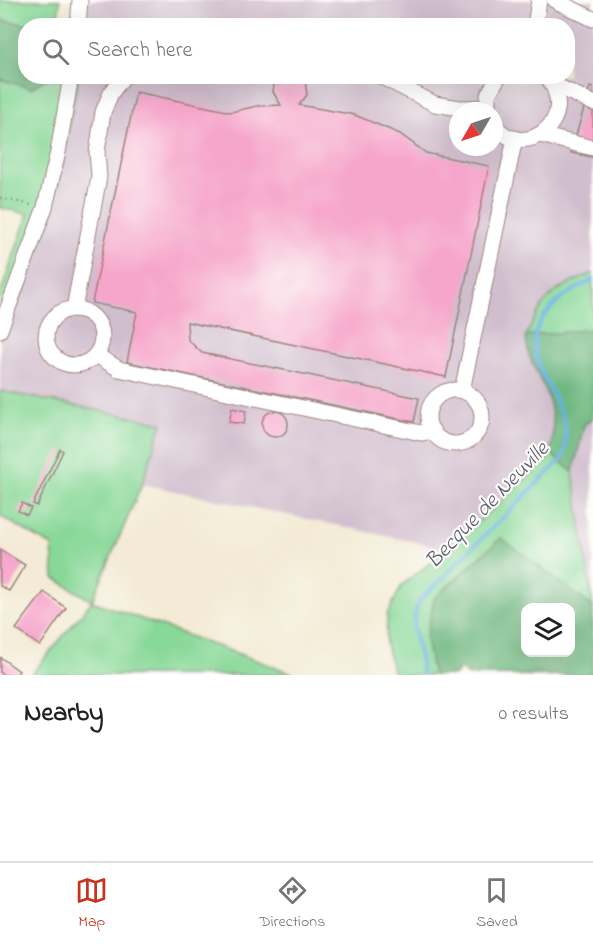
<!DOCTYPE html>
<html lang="en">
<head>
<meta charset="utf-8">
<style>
  :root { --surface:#fff; --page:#f6f6f6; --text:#202124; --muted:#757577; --line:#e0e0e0; --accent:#c8321e }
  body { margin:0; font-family:"Indie Flower",sans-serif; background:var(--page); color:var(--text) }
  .controls { position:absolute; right:18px; bottom:18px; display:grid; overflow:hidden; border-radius:12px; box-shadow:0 6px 24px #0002 }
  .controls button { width:54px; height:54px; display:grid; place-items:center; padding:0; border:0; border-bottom:2px solid var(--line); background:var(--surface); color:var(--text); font:30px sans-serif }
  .compass { position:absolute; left:449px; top:102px; width:54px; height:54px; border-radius:50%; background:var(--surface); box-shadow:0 6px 24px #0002; rotate:231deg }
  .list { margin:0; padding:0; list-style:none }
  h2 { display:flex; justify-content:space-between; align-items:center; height:78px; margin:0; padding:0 24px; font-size:26px }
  h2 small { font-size:20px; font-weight:400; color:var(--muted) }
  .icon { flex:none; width:33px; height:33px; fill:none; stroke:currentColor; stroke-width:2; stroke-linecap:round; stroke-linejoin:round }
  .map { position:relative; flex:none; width:593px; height:675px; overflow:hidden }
  .search { position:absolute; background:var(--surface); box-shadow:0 6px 24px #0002; left:18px; right:18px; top:18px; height:66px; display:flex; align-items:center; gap:15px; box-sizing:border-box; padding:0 21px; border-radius:24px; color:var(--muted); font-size:22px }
  .sheet { height:186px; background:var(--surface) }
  nav { display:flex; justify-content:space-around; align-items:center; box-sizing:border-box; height:84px; border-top:2px solid var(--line); background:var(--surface); font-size:16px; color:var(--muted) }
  nav a { display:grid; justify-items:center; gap:3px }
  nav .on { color:var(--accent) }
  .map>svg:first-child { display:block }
  .industrial { fill:#d0bdcd; fill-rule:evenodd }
  .green { fill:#88d898; stroke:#697c62; stroke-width:1.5 }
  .forest { fill:#6eb880; stroke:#5c6c56; stroke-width:1.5; fill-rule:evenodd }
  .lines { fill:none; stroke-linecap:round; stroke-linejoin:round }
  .stream { stroke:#67b1df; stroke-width:4 }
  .building { fill:#f6a6cb }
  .minor-casing { stroke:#9e8580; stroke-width:17 }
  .path { stroke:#9e8580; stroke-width:2; stroke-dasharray:1.5 4.5; stroke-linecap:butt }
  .minor { stroke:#fff; stroke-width:15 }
  .labels { text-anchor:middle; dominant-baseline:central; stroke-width:4.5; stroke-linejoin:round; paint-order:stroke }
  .water-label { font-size:22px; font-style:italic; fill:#565973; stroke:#fdfcf7 }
</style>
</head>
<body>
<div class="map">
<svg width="593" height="675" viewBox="0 0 593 675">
  <rect width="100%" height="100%" fill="#fdfcf7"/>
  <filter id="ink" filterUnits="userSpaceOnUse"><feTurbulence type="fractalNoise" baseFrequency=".0167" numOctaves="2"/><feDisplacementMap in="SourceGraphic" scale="12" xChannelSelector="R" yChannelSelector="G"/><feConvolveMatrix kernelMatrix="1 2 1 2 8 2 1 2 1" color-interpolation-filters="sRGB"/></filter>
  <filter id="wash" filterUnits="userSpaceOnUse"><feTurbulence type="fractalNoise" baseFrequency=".008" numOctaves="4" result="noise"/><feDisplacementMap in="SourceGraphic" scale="24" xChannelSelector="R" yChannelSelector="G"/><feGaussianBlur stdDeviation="1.35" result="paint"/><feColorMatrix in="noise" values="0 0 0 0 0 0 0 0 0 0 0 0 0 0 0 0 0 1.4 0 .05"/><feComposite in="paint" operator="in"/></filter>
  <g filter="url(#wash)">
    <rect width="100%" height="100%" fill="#f3ebd5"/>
    <g class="industrial">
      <path d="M88,0H593V273L556,290L546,298L526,348L544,388L555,425L550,453L548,459L448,549L142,484L162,423L0,391V340L13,305L17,306L45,235L79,77L568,76V26L86,25ZM458,111H494V147H458Z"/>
      <path d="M593,418V601L573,472L584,425Z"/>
    </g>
    <g class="green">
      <path d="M0,0H60L57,25H30L0,20Z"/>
      <path d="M49,77H79L51,215L17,306L13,305L0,340V295L28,214L0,208V79L31,88Z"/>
      <path d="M593,273V329L526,336C547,293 549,292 593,273Z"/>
      <path d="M0,391L162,423L142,484L92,601L297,675H31L92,601L54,578L52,546L0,516Z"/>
      <path d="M550,453L573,472L593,607L501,538L426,638L433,675H394L386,645L387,615L402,585L448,549L547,460Z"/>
    </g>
    <g class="forest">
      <path d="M0,20L30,25L26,26V76L49,77L31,88L0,79Z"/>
      <path d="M593,329V418L584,425L573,472L550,453C556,429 553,407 543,385C535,368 526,355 526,336Z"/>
      <path d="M501,538L593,607V675H468L460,668L456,675H433L426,638L434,599ZM526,608H570V652H526Z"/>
    </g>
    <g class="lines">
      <path class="stream" d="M422,675C421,646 406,630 420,600L562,459C586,397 490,355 561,299C570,291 583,286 593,279"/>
    </g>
    <g id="blocks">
      <g class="building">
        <path d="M280,76H301L305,81L307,95L299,105L355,115L400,134L426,153L489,166L446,377L187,322L188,340L202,353L419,398L414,422L127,362L137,312L92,303L136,92L231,112L257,106L281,105L273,92L274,84Z"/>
        <path d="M590,87L593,88V157L571,153Z"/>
        <path d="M232,408L246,411L244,424L229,422Z"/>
        <circle cx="275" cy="424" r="13"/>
        <path d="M60,449L63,451L37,506L33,504Z"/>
        <path d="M22,503L31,508L27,515L18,511Z"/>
        <path d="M0,550L25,565L9,591L0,586Z"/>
        <path d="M44,592L66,608L40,646L16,629Z"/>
        <path d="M0,657L19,671L16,675H4L0,672Z"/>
      </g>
    </g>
  </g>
  <g filter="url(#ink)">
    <use href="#blocks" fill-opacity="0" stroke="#9e8580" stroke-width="1.5"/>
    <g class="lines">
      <defs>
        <g id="minor">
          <path d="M554,0L593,19"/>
          <path d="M78,26L80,0"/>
          <path d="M262,26H275"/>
          <path d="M535,26L539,0"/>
          <path d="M380,76L435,104L460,108L487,107"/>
          <path d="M553,84L593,103"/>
          <path d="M488,111V95L499,76"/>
          <path d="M494,124C522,164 583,119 546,76"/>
          <path d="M540,135L593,148"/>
          <circle cx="74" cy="337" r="28"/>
          <path d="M74,309L99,177L97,152L103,112L111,93L124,76"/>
          <path d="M0,330L45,207L58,152L71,76"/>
          <path d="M96,355L119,369L421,433L433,431"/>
          <circle cx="455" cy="417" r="27"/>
          <path d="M462,391L515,138"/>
        </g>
      </defs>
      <use href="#minor" class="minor-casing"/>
      <path class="path" d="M0,198L32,205"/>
      <use href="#minor" class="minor"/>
    </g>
  </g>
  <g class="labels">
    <g class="water-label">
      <text transform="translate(488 506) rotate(-46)">Becque de Neuville</text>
    </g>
  </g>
</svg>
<div class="controls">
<button><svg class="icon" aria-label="layers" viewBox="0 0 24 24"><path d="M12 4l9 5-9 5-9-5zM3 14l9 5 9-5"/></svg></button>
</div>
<svg class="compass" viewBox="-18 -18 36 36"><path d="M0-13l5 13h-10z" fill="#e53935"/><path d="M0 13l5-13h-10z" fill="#757577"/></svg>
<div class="search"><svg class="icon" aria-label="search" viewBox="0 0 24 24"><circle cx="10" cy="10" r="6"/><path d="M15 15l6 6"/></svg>Search here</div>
</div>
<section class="sheet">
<h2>Nearby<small>0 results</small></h2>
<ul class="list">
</ul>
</section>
<nav>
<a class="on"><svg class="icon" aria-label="map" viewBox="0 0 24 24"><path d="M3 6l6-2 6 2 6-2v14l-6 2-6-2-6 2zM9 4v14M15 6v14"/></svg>Map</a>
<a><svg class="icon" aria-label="directions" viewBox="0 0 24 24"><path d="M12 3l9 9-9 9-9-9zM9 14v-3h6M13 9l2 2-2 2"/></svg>Directions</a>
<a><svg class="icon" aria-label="saved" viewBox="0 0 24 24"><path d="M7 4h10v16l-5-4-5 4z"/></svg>Saved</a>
</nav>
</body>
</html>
